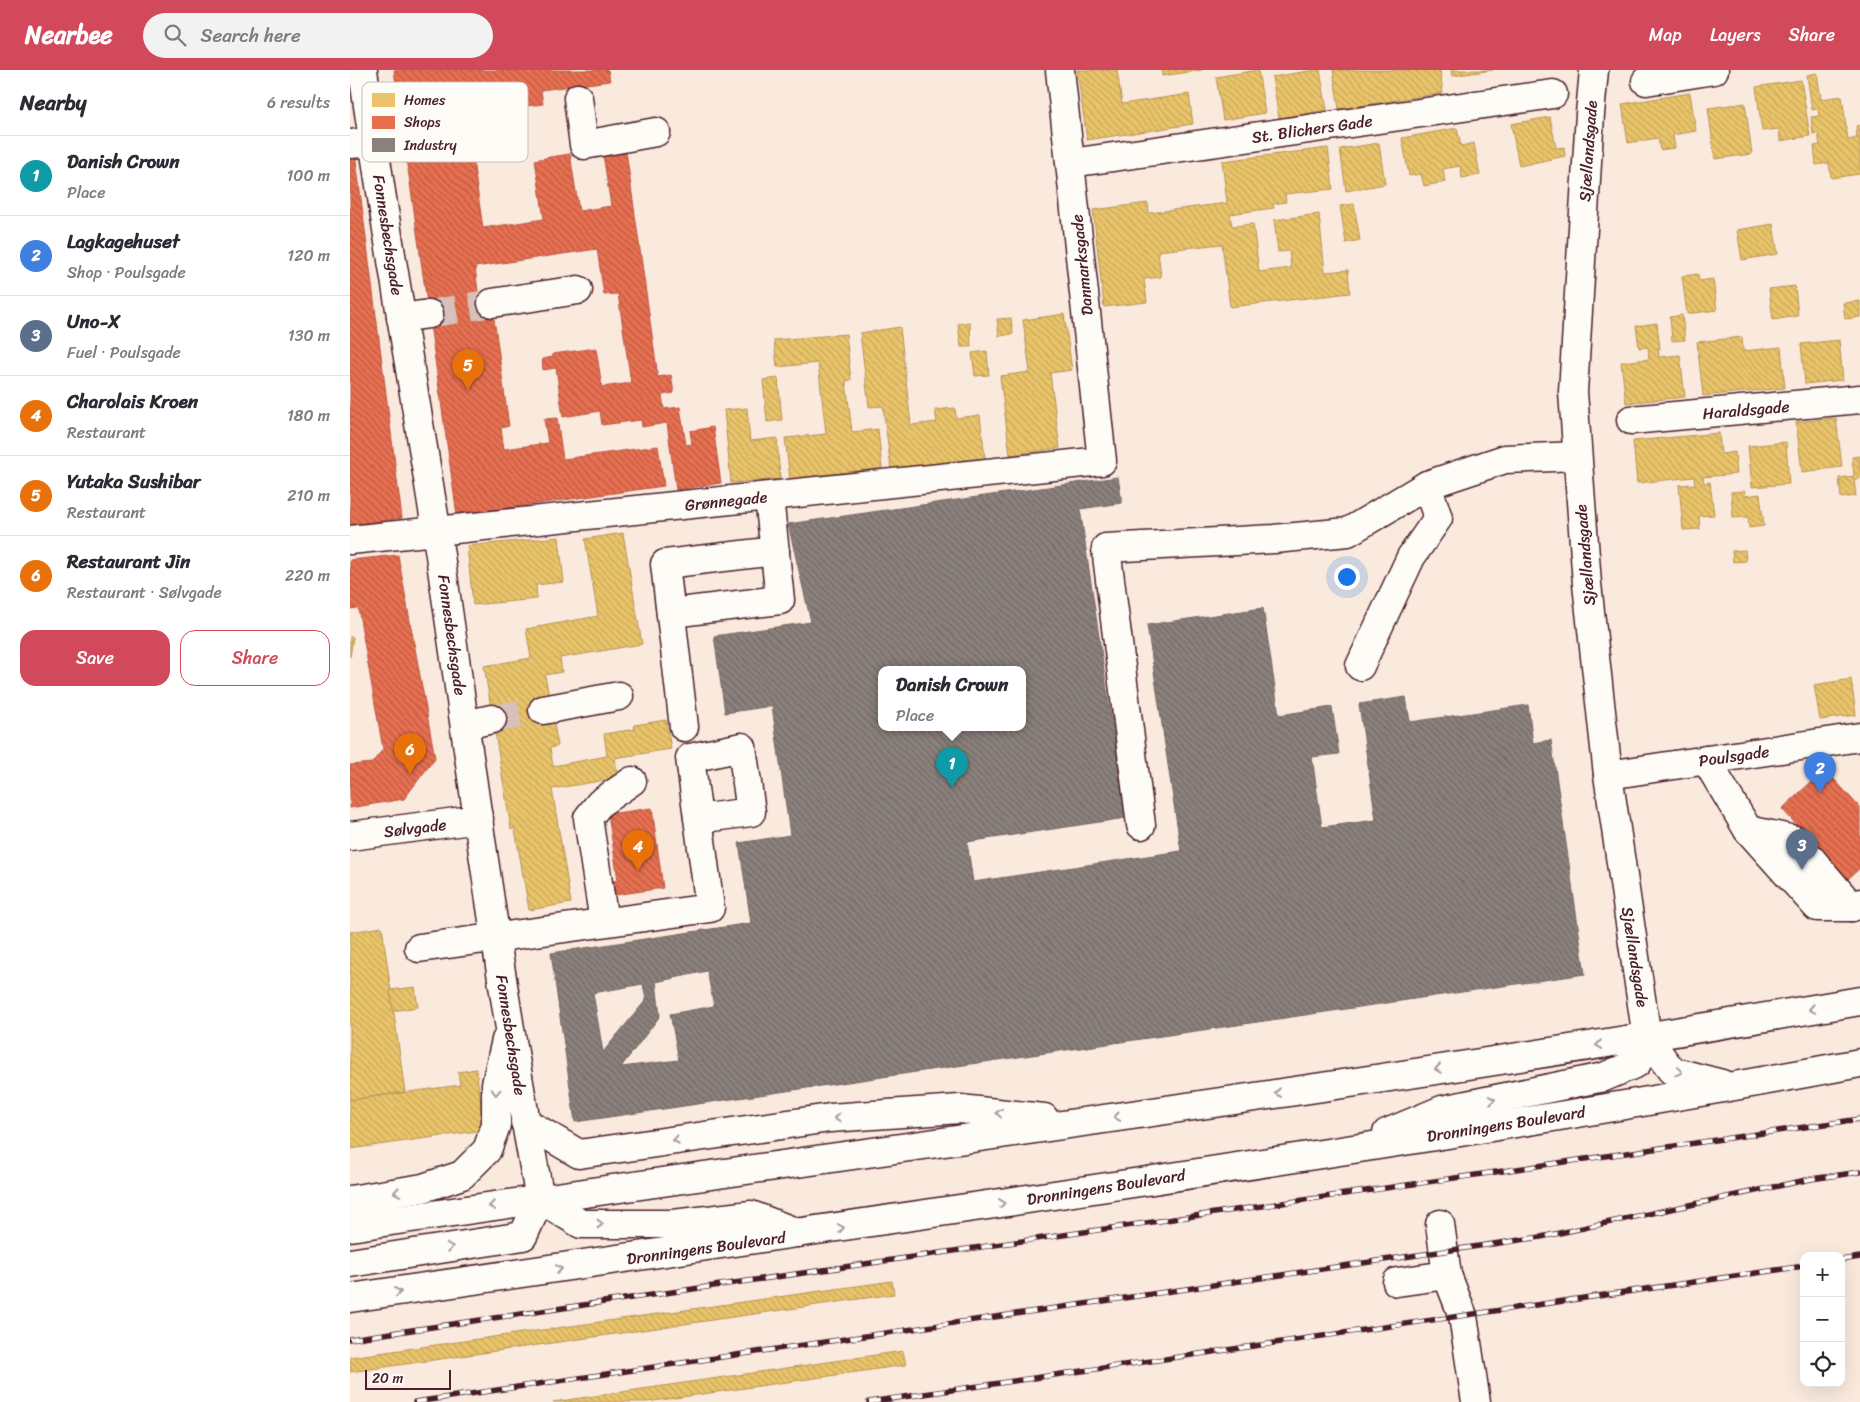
<!DOCTYPE html>
<html lang="en">
<head>
<meta charset="utf-8">
<style>
  :root { --surface:#fff; --page:#f2f2f3; --text:#2b2b33; --muted:#7c7c81; --line:#e1e1e2; --accent:#d1495b }
  body { margin:0; font-family:Sriracha,sans-serif; background:var(--page); color:var(--text) }
  .controls { position:absolute; right:15px; bottom:15px; display:grid; overflow:hidden; border-radius:10px; box-shadow:0 5px 20px #0002 }
  .controls button { width:45px; height:45px; display:grid; place-items:center; padding:0; border:0; border-bottom:1px solid var(--line); background:var(--surface); color:var(--text); font:25px sans-serif }
  .scale { position:absolute; left:15px; bottom:12px; width:86px; box-sizing:border-box; padding-left:5px; border:2px solid #4a1f2b; border-top:0; font-size:14px; line-height:18px; white-space:nowrap; color:#4a1f2b; -webkit-text-stroke:4px #fdfcf7; paint-order:stroke }
  .you { position:absolute; left:996px; top:506px; width:18px; height:18px; margin:-12px; border:4px solid #fff; border-radius:50%; background:#1a73e8; box-shadow:0 0 0 8px #1a73e833 }
  .badge { display:grid; place-items:center; width:32px; height:32px; border-radius:50%; background:var(--accent); color:#fff; font-size:16px; font-weight:700 }
  .pin { position:absolute; translate:-50% -41px; filter:drop-shadow(0 1px 2px #0008) }
  .pin::after { content:''; position:absolute; top:26px; width:18px; height:15px; background:inherit; clip-path:polygon(0 0,100% 0,50% 100%) }
  .popup { position:absolute; left:528px; top:596px; width:148px; height:65px; box-sizing:border-box; display:grid; place-content:center; border-radius:10px; background:var(--surface); filter:drop-shadow(0 1px 4px #0005); font-size:16px; white-space:nowrap; color:var(--muted) }
  .popup b { font-size:19px; color:var(--text) }
  .popup::after { content:''; position:absolute; left:50%; top:100%; margin-left:-10px; border:10px solid transparent; border-top-color:var(--surface) }
  .list { margin:0; padding:0; list-style:none }
  h2 { display:flex; justify-content:space-between; align-items:center; height:65px; margin:0; padding:0 20px; font-size:21px }
  h2 small { font-size:16px; font-weight:400; color:var(--muted) }
  .list li { display:grid; grid-template-columns:32px 1fr auto; gap:15px; align-items:center; box-sizing:border-box; height:80px; padding:0 20px; border-top:1px solid var(--line) }
  .list b { display:block; font-size:19px; white-space:nowrap }
  .list p { margin:0; font-size:16px; white-space:nowrap; color:var(--muted) }
  .list em { font-size:16px; font-style:normal; color:var(--muted) }
  .actions { display:flex; gap:10px; padding:15px 20px }
  .actions a { flex:1; padding:11px 0; border:1px solid var(--accent); border-radius:15px; text-align:center; font-size:18px; color:var(--accent) }
  .actions .main { background:var(--accent); color:#fff }
  .icon { flex:none; width:28px; height:28px; fill:none; stroke:currentColor; stroke-width:2; stroke-linecap:round; stroke-linejoin:round }
  .map { position:relative; flex:none; width:1510px; height:1332px; overflow:hidden }
  header { display:flex; align-items:center; gap:30px; box-sizing:border-box; height:70px; padding:0 25px; background:var(--accent); color:#fff }
  header strong { font-size:24px }
  nav { display:flex; gap:28px; margin-inline-start:auto; font-size:18px }
  .search { width:350px; height:45px; background:var(--page); display:flex; align-items:center; gap:12px; box-sizing:border-box; padding:0 18px; border-radius:28px; color:var(--muted); font-size:19px }
  main { display:flex }
  aside { flex:1; background:var(--surface) }
  .map>svg:first-child { display:block }
  .homes { fill:url(#homes-back-hatch); stroke:#b99257 }
  .shops { fill:url(#shops-back-hatch); stroke:#b85746 }
  .industry { fill:url(#industry-back-hatch); stroke:#776464; fill-rule:evenodd }
  .lines { fill:none; stroke-linecap:round; stroke-linejoin:round }
  .minor-tunnel { stroke:#d7c1ba; stroke-width:28; stroke-dasharray:28 14; stroke-linecap:butt }
  .minor-casing { stroke:#4a1f2b; stroke-width:31 }
  .major-casing { stroke:#4a1f2b; stroke-width:31 }
  .minor { stroke:#fdfcf7; stroke-width:28 }
  .major { stroke:#fdfcf7; stroke-width:28 }
  .rail-casing { stroke:#4a1f2b; stroke-width:5.5 }
  .rail { stroke:#fdfcf7; stroke-width:4; stroke-dasharray:11; stroke-linecap:butt }
  .oneway { stroke:#ac999b }
  .labels { text-anchor:middle; dominant-baseline:central; stroke-width:5; stroke-linejoin:round; paint-order:stroke }
  .street-label { font-size:16px; fill:#4a1f2b; stroke:#fdfcf7 }
  .key { fill:#fdfcf7; stroke:#c7baba; stroke-width:1 }
  .key-label { font-size:14px; fill:#4a1f2b }
</style>
</head>
<body>
<header>
<strong>Nearbee</strong>
<div class="search"><svg class="icon" aria-label="search" viewBox="0 0 24 24"><circle cx="10" cy="10" r="6"/><path d="M15 15l6 6"/></svg>Search here</div>
<nav><a>Map</a><a>Layers</a><a>Share</a></nav>
</header>
<main>
<aside>
<h2>Nearby<small>6 results</small></h2>
<ul class="list">
<li><span class="badge" style="background:#0f9aa8">1</span><div><b>Danish Crown</b><p>Place</p></div><em>100 m</em></li>
<li><span class="badge" style="background:#3f7fe0">2</span><div><b>Lagkagehuset</b><p>Shop · Poulsgade</p></div><em>120 m</em></li>
<li><span class="badge" style="background:#5c6f8a">3</span><div><b>Uno-X</b><p>Fuel · Poulsgade</p></div><em>130 m</em></li>
<li><span class="badge" style="background:#e8710a">4</span><div><b>Charolais Kroen</b><p>Restaurant</p></div><em>180 m</em></li>
<li><span class="badge" style="background:#e8710a">5</span><div><b>Yutaka Sushibar</b><p>Restaurant</p></div><em>210 m</em></li>
<li><span class="badge" style="background:#e8710a">6</span><div><b>Restaurant Jin</b><p>Restaurant · Sølvgade</p></div><em>220 m</em></li>
</ul>
<div class="actions"><a class="main">Save</a><a>Share</a></div>
</aside>
<div class="map">
<svg width="1510" height="1332" viewBox="0 0 1510 1332">
  <defs>
    <pattern id="homes-back-hatch" width="6" height="6" patternUnits="userSpaceOnUse" patternTransform="scale(1.25)"><rect width="6" height="6" fill="#e9c46a"/><path d="M-1 5l2 2M0 0l6 6M5-1l2 2" fill="none" stroke="#c9a85c"/></pattern>
    <pattern id="shops-back-hatch" width="6" height="6" patternUnits="userSpaceOnUse" patternTransform="scale(1.25)"><rect width="6" height="6" fill="#e76f51"/><path d="M-1 5l2 2M0 0l6 6M5-1l2 2" fill="none" stroke="#bd5b43"/></pattern>
    <pattern id="industry-back-hatch" width="6" height="6" patternUnits="userSpaceOnUse" patternTransform="scale(1.25)"><rect width="6" height="6" fill="#8a817c"/><path d="M-1 5l2 2M0 0l6 6M5-1l2 2" fill="none" stroke="#736966"/></pattern>
  </defs>
  <rect width="100%" height="100%" fill="#faeade"/>
  <filter id="ink" filterUnits="userSpaceOnUse"><feTurbulence type="fractalNoise" baseFrequency=".02" numOctaves="2"/><feDisplacementMap in="SourceGraphic" scale="10" xChannelSelector="R" yChannelSelector="G"/><feConvolveMatrix kernelMatrix="1 2 1 2 8 2 1 2 1" color-interpolation-filters="sRGB"/></filter>
  <g filter="url(#ink)">
    <g class="homes">
      <path d="M727,0H767L772,34L839,24L843,54L737,70Z"/>
      <path d="M812,0H852L812,6Z"/>
      <path d="M908,0L915,43L873,50L866,7Z"/>
      <path d="M965,0H970L977,40L929,48L922,7Z"/>
      <path d="M983,0H1090L1093,23L989,39Z"/>
      <path d="M1101,0H1143L1102,6Z"/>
      <path d="M1467,3L1471,29L1492,26L1498,70L1507,68L1506,56L1510,55V104L1481,108L1479,93L1466,95L1464,76L1470,75L1468,63L1463,64L1461,47L1469,46L1468,39L1462,40L1457,5Z"/>
      <path d="M1451,10L1460,66L1430,71L1429,59L1412,61L1406,17Z"/>
      <path d="M1340,23L1346,61L1323,65L1325,78L1310,80L1308,68L1278,73L1272,34Z"/>
      <path d="M1395,33L1402,84L1365,89L1358,38Z"/>
      <path d="M1200,47L1206,78L1214,77L1215,86L1169,96L1161,54Z"/>
      <path d="M1107,58L1111,76L1124,73L1130,105L1112,108L1110,96L1093,99L1095,112L1074,116L1071,104L1059,106L1052,68Z"/>
      <path d="M1029,73L1035,114L996,121L990,79Z"/>
      <path d="M978,78L983,119L935,124L936,132L923,134L924,138L880,144L882,156L903,154L909,202L941,198L939,181L928,182L924,150L969,144L975,202L998,200L1000,223L880,237L872,174L808,181L811,207L794,209L797,232L754,237L743,140L798,133L799,143L877,133L872,91Z"/>
      <path d="M1004,134L1010,170L996,173L990,136Z"/>
      <path d="M1423,154L1428,184L1392,190L1387,160Z"/>
      <path d="M1348,204L1349,211L1363,209L1367,240L1337,244L1332,206Z"/>
      <path d="M1445,216L1448,246L1423,250L1419,219Z"/>
      <path d="M1510,231V247L1495,249L1493,233Z"/>
      <path d="M714,244L722,300L700,303L710,378L660,385L650,306L680,302L673,250Z"/>
      <path d="M1332,245L1335,270L1322,271L1320,247Z"/>
      <path d="M661,248L663,264L649,266L647,249Z"/>
      <path d="M620,252L621,277H611L608,254Z"/>
      <path d="M1307,253L1310,279L1308,278L1309,287L1330,285L1335,327L1276,333L1271,292L1299,289L1298,277L1289,278L1286,256Z"/>
      <path d="M550,257L561,355L587,352L585,340L605,338L606,348L630,345L635,388L541,399L533,336L519,337L510,263Z"/>
      <path d="M496,264L501,310L496,311L502,362L528,359L532,398L440,409L435,368L476,364L468,293L427,297L424,270Z"/>
      <path d="M1392,267L1393,281L1431,277L1435,318L1353,326L1347,272Z"/>
      <path d="M1489,270L1493,310L1455,314L1451,274Z"/>
      <path d="M637,281L639,305L625,306L622,283Z"/>
      <path d="M428,308L432,350L417,352L413,310Z"/>
      <path d="M397,338L400,371L427,368L430,409L381,413L374,340Z"/>
      <path d="M1486,348L1492,397L1452,402L1446,352Z"/>
      <path d="M1369,363L1371,384L1385,382L1387,404L1353,407L1354,413L1360,412L1364,445L1349,446L1350,459L1333,460L1329,415L1345,414L1344,407L1287,413L1283,371Z"/>
      <path d="M1436,372L1439,414L1402,417L1398,376Z"/>
      <path d="M1510,386V409H1504L1506,426L1491,428L1489,408L1504,406L1502,387Z"/>
      <path d="M1395,421V426L1410,424L1414,456L1399,458L1398,447L1383,448L1381,422Z"/>
      <path d="M273,463L292,574L210,588L212,602L195,605L208,676L200,678L203,696L257,686L254,664L285,659L284,655L316,650L321,679L265,688L269,714L257,717L256,710L202,719L221,833L179,840L165,759H161L134,596L181,588L176,559L248,546L235,469Z"/>
      <path d="M209,467L214,512L186,515L187,529L123,535L117,476Z"/>
      <path d="M1395,480L1396,491L1383,492L1382,481Z"/>
      <path d="M0,567H3L0,587Z"/>
      <path d="M1501,609L1506,645L1470,650L1464,615Z"/>
      <path d="M32,857L55,1022L0,1030V862Z"/>
      <path d="M65,917L68,937L43,941L40,920Z"/>
      <path d="M126,999L135,1060L0,1079V1030L110,1015L108,1002Z"/>
      <path d="M542,1211L544,1224L0,1302V1287Z"/>
      <path d="M553,1281L556,1295L297,1332H203Z"/>
    </g>
    <g class="shops">
      <path d="M44,0H258L260,11L191,20L193,34L167,37L171,64L109,73L111,86L122,84L133,158L194,149L185,90L200,87L220,84L229,141L261,136L252,78L275,74L308,307L321,305L324,323L312,325L314,339L330,337L336,375L342,374L340,361L363,357L371,413L326,420L317,353L292,357L291,350L252,355L250,341L213,347L206,298L193,300L192,289L203,287V284L246,278L252,317L281,313L268,224L254,225L247,179L125,197L129,229L141,227L159,356L151,358L154,379L198,373L194,349L207,348L213,389L308,376L314,416L107,445Z"/>
      <path d="M5,82L52,448L0,455V83Z"/>
      <path d="M48,485L85,688L54,729L0,738V695L22,693L33,679L8,538L0,539V490Z"/>
      <path d="M1475,699L1510,738V798L1497,810L1432,739Z"/>
      <path d="M302,738L313,818L265,825L263,811L268,810L258,744Z"/>
    </g>
    <path class="industry" d="M768,407L772,433L730,439L776,748L617,772L623,812L831,781L797,555L913,538L929,645L982,637L989,684L962,687L972,757L1026,750L1009,634L1056,627L1060,652L1178,635L1183,673L1201,670L1235,904L225,1052L201,883L401,853L389,773L440,765L422,636L375,643L364,566L461,552L438,454ZM532,599H672V657H532ZM357,901L364,936L320,944L329,990L271,997L310,946L306,912ZM293,914L296,930L253,982L243,923Z"/>
    <g class="lines">
      <g class="minor-tunnel">
        <path d="M79,244L142,233"/>
        <path d="M142,649L193,640"/>
      </g>
      <defs>
        <g id="minor">
          <path d="M1244,0L1240,44L1223,322L1237,514L1258,705L1297,968"/>
          <path d="M1296,11L1364,0"/>
          <path d="M228,28L234,75L306,62"/>
          <path d="M0,74L23,72"/>
          <path d="M721,93L1203,24"/>
          <path d="M142,233L228,220"/>
          <path d="M51,248L79,244"/>
          <path d="M1281,350L1510,329"/>
          <path d="M0,470L752,391L710,0"/>
          <path d="M321,543L430,530L419,427"/>
          <path d="M1010,596L1061,487L1088,448L1077,415"/>
          <path d="M193,640L269,626"/>
          <path d="M115,655L142,649"/>
          <path d="M334,657L315,494L425,481"/>
          <path d="M1356,690L1398,760L1467,837H1502L1510,833"/>
          <path d="M1258,705L1510,667"/>
          <path d="M791,755L756,478L924,469L998,462L1077,415L1155,389L1227,386"/>
          <path d="M1398,760L1445,770L1502,837"/>
          <path d="M0,766L129,749"/>
          <path d="M254,852L238,748L250,733L282,711"/>
          <path d="M69,878L360,838L340,688L392,677L401,742L348,749"/>
          <path d="M1090,1154L1097,1205L1113,1246L1126,1332"/>
          <path d="M1047,1212L1097,1205"/>
        </g>
        <g id="major">
          <path d="M13,0C34,156 63,310 87,465C120,687 148,909 190,1129"/>
          <path d="M1297,968L1322,1001L1372,1014"/>
          <path d="M175,1052L229,1084L480,1048L610,1039L694,1048"/>
          <path d="M1037,1063L1092,1040L1254,1007L1287,993L1297,968"/>
          <path d="M190,1129L231,1154H323L401,1145L448,1163"/>
          <path d="M0,1130L73,1118L112,1105L137,1080L146,1055V1014L156,970"/>
          <path d="M0,1157C503,1083 1008,1018 1510,931"/>
          <path d="M0,1193L173,1166L190,1129"/>
          <path d="M0,1228C264,1191 527,1152 790,1112C1031,1075 1271,1038 1510,993"/>
        </g>
      </defs>
      <use href="#minor" class="minor-casing"/>
      <use href="#major" class="major-casing"/>
      <use href="#minor" class="minor"/>
      <use href="#major" class="major"/>
      <defs>
        <g id="rail">
          <path d="M1491,1190L1510,1187"/>
          <path d="M0,1269L1510,1049"/>
          <path d="M65,1332L1191,1167L1461,1109L1510,1102"/>
          <path d="M519,1332L1454,1196"/>
        </g>
      </defs>
      <use href="#rail" class="rail-casing"/>
      <use href="#rail" class="rail"/>
    </g>
    <defs><path id="oneway-chevron" d="M-2-3.5L2.5 0L-2 3.5" fill="none" stroke-width="1.6" stroke-linecap="round" stroke-linejoin="round" transform="scale(1.25)"/></defs>
    <g class="oneway">
      <use href="#oneway-chevron" transform="translate(1462 939) rotate(170)"/>
      <use href="#oneway-chevron" transform="translate(1249 975) rotate(171)"/>
      <use href="#oneway-chevron" transform="translate(1088 999) rotate(171)"/>
      <use href="#oneway-chevron" transform="translate(1329 1002) rotate(18)"/>
      <use href="#oneway-chevron" transform="translate(146 1022) rotate(92)"/>
      <use href="#oneway-chevron" transform="translate(928 1023) rotate(171)"/>
      <use href="#oneway-chevron" transform="translate(1142 1030) rotate(-11)"/>
      <use href="#oneway-chevron" transform="translate(649 1043) rotate(-174)"/>
      <use href="#oneway-chevron" transform="translate(767 1047) rotate(171)"/>
      <use href="#oneway-chevron" transform="translate(487 1048) rotate(175)"/>
      <use href="#oneway-chevron" transform="translate(326 1070) rotate(172)"/>
      <use href="#oneway-chevron" transform="translate(47 1122) rotate(170)"/>
      <use href="#oneway-chevron" transform="translate(652 1133) rotate(-9)"/>
      <use href="#oneway-chevron" transform="translate(142 1136) rotate(172)"/>
      <use href="#oneway-chevron" transform="translate(250 1154)"/>
      <use href="#oneway-chevron" transform="translate(491 1158) rotate(-9)"/>
      <use href="#oneway-chevron" transform="translate(100 1177) rotate(-9)"/>
      <use href="#oneway-chevron" transform="translate(209 1199) rotate(-8)"/>
      <use href="#oneway-chevron" transform="translate(48 1222) rotate(-8)"/>
    </g>
  </g>
  <g class="labels">
    <g class="street-label">
      <text transform="translate(962 59) rotate(-8)">St. Blichers Gade</text>
      <text transform="translate(1238 81) rotate(-86)">Sjællandsgade</text>
      <text transform="translate(38 165) rotate(81)">Fonnesbechsgade</text>
      <text transform="translate(732 195) rotate(-96)">Danmarksgade</text>
      <text transform="translate(1396 340) rotate(-5)">Haraldsgade</text>
      <text transform="translate(376 431) rotate(-6)">Grønnegade</text>
      <text transform="translate(1235 485) rotate(-95)">Sjællandsgade</text>
      <text transform="translate(102 565) rotate(82)">Fonnesbechsgade</text>
      <text transform="translate(1384 686) rotate(-8)">Poulsgade</text>
      <text transform="translate(65 758) rotate(-7)">Sølvgade</text>
      <text transform="translate(1285 887) rotate(81)">Sjællandsgade</text>
      <text transform="translate(161 965) rotate(81)">Fonnesbechsgade</text>
      <text transform="translate(1156 1054) rotate(-9)">Dronningens Boulevard</text>
      <text transform="translate(756 1117) rotate(-9)">Dronningens Boulevard</text>
      <text transform="translate(356 1178) rotate(-8)">Dronningens Boulevard</text>
    </g>
  </g>
  <rect x="12" y="12" width="166" height="80" rx="8" class="key"/>
  <rect x="22" y="23" width="23" height="14" fill="#e9c46a"/>
  <rect x="22" y="46" width="23" height="13" fill="#e76f51"/>
  <rect x="22" y="68" width="23" height="14" fill="#8a817c"/>
  <g class="key-label">
    <text x="54" y="35">Homes</text>
    <text x="54" y="57">Shops</text>
    <text x="54" y="80">Industry</text>
  </g>
</svg>
<div class="controls">
<button>+</button>
<button>−</button>
<button><svg class="icon" aria-label="locate" viewBox="0 0 24 24"><circle cx="12" cy="12" r="6"/><path d="M12 2v4M12 18v4M2 12h4M18 12h4"/></svg></button>
</div>
<div class="scale">20 m</div>
<div class="you"></div>
<div class="pin badge" style="left:602px;top:718px;background:#0f9aa8">1</div>
<div class="popup"><b>Danish Crown</b>Place</div>
<div class="pin badge" style="left:1470px;top:723px;background:#3f7fe0">2</div>
<div class="pin badge" style="left:1452px;top:800px;background:#5c6f8a">3</div>
<div class="pin badge" style="left:288px;top:801px;background:#e8710a">4</div>
<div class="pin badge" style="left:118px;top:320px;background:#e8710a">5</div>
<div class="pin badge" style="left:60px;top:704px;background:#e8710a">6</div>
</div>
</main>
</body>
</html>
